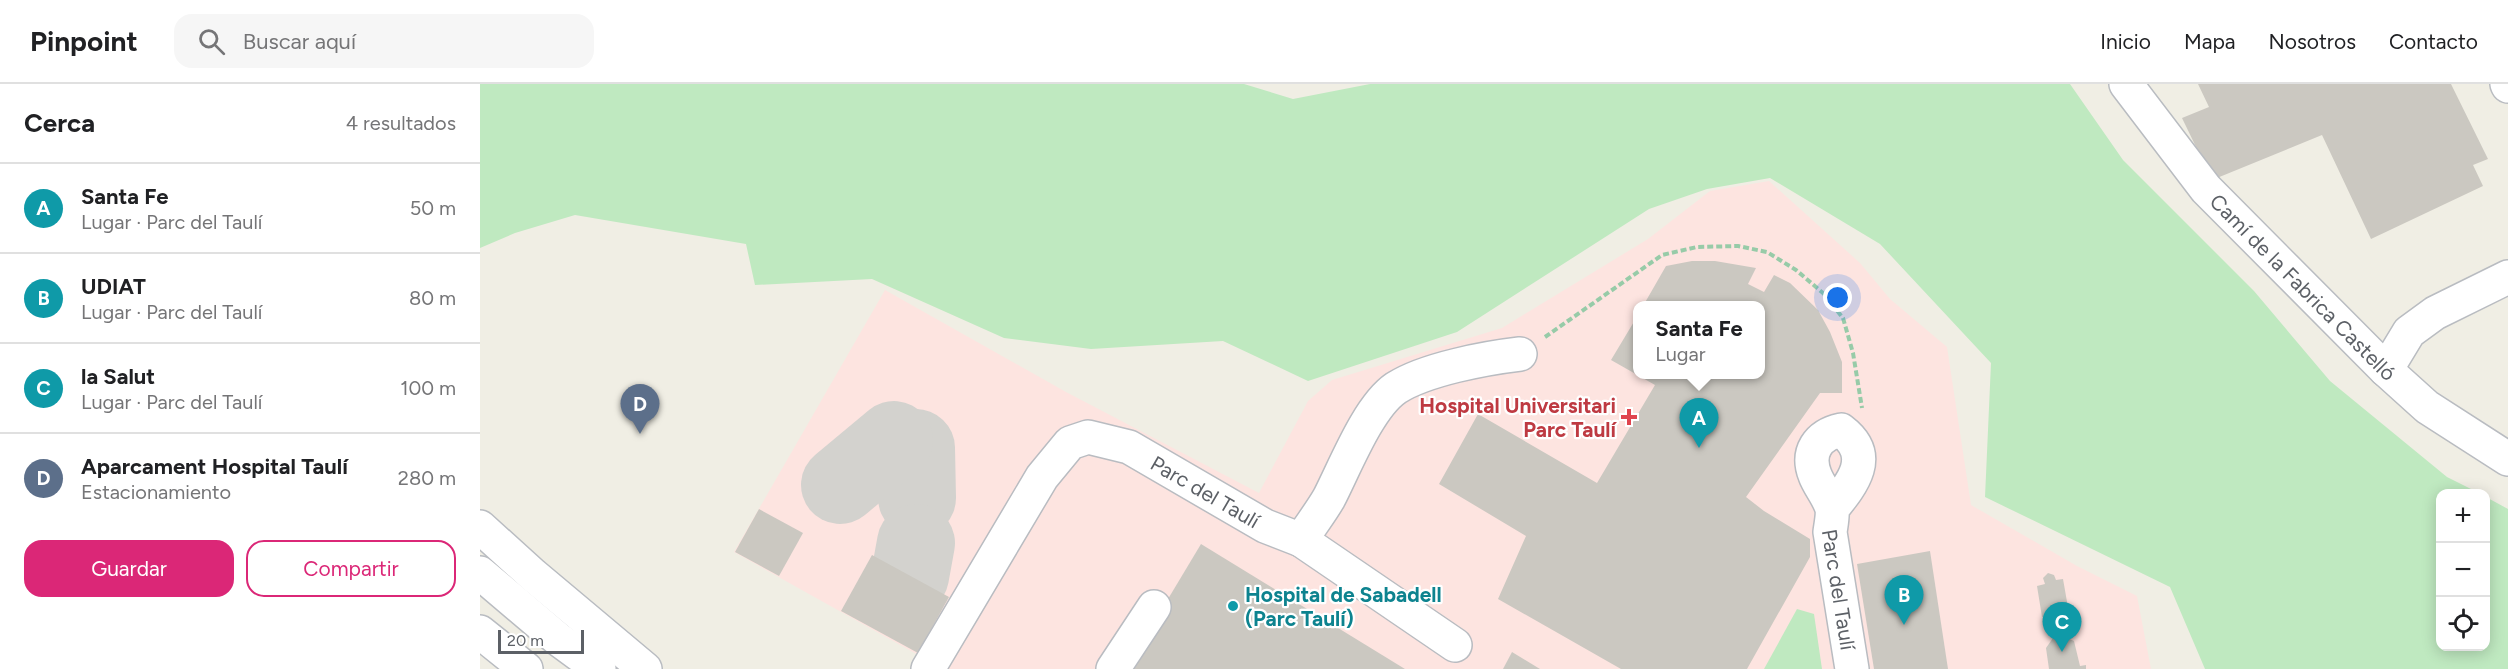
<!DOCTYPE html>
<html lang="es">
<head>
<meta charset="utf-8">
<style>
  :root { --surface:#fff; --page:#f6f6f6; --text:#202124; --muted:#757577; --line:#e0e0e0; --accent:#db2777 }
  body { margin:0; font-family:Figtree,sans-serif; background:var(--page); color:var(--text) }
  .controls { position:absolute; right:18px; bottom:18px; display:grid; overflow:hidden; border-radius:12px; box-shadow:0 3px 15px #0003 }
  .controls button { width:54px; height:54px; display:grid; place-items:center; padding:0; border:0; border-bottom:2px solid var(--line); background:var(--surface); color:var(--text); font:30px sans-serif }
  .scale { position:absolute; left:18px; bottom:15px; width:86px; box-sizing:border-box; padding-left:6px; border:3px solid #5c6066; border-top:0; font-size:16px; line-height:21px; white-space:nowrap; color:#5c6066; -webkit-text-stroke:4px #fff; paint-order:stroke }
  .you { position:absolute; left:1358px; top:214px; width:21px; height:21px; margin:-15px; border:4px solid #fff; border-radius:50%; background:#1a73e8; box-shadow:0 0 0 9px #1a73e833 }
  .badge { display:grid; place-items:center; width:39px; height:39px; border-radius:50%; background:var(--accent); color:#fff; font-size:20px; font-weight:700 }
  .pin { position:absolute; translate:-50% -50px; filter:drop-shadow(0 2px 3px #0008) }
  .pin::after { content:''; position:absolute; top:32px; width:21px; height:18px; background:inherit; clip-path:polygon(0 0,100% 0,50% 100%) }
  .popup { position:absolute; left:1153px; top:217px; width:132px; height:78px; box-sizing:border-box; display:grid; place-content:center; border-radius:12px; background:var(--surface); filter:drop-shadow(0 2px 4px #0005); font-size:20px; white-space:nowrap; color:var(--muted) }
  .popup b { font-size:22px; color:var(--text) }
  .popup::after { content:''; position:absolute; left:50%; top:100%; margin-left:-12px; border:12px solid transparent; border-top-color:var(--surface) }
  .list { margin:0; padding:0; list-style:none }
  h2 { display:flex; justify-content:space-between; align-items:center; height:78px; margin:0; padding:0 24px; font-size:26px }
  h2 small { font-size:20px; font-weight:400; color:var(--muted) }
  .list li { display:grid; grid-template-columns:39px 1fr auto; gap:18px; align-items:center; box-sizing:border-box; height:90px; padding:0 24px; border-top:2px solid var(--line) }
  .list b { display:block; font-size:22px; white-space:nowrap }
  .list p { margin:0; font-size:20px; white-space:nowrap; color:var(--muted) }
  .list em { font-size:20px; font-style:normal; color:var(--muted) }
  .actions { display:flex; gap:12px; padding:18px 24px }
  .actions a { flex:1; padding:14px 0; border:2px solid var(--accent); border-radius:18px; text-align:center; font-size:21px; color:var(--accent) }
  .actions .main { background:var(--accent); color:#fff }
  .icon { flex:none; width:33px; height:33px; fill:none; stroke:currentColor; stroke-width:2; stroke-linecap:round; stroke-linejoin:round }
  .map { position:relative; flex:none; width:2028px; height:585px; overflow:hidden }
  header { display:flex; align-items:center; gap:36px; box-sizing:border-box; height:84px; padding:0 30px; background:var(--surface); border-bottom:2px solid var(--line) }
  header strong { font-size:28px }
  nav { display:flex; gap:33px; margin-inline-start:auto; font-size:21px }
  .search { width:420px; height:54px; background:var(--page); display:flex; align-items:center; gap:15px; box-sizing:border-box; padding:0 21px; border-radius:18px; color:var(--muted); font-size:22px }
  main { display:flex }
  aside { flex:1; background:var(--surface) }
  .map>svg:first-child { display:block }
  .medical { fill:#fde4e0; fill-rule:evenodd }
  .green { fill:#bfe9c0 }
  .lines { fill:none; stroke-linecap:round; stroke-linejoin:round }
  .taxiway { stroke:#d3d2ce; stroke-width:78 }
  .building { fill:#cbc8c1 }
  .minor-casing { stroke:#b9bcc1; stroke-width:36 }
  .path { stroke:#97cba8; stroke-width:4; stroke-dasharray:6 3; stroke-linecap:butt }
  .minor { stroke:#fff; stroke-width:33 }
  .health-dot { fill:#e0444e; stroke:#fff; stroke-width:2 }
  .culture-dot { fill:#0f9aa8; stroke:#fff; stroke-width:2 }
  .labels { text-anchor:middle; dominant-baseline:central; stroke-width:4.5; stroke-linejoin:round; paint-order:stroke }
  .street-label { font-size:21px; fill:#5c6066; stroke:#fff }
  .health-label { font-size:21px; font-weight:bold; fill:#be3a42; stroke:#fff; text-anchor:end }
  .culture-label { font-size:21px; font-weight:bold; fill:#0d838f; stroke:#fff; text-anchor:start }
</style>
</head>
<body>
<header>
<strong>Pinpoint</strong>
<div class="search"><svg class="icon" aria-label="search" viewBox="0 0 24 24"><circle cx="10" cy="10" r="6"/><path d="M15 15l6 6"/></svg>Buscar aquí</div>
<nav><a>Inicio</a><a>Mapa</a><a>Nosotros</a><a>Contacto</a></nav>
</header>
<main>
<aside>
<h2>Cerca<small>4 resultados</small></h2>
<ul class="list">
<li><span class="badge" style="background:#0f9aa8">A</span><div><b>Santa Fe</b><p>Lugar · Parc del Taulí</p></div><em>50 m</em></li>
<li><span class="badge" style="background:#0f9aa8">B</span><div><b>UDIAT</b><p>Lugar · Parc del Taulí</p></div><em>80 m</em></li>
<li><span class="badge" style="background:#0f9aa8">C</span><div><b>la Salut</b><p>Lugar · Parc del Taulí</p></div><em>100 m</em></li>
<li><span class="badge" style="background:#5c6f8a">D</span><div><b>Aparcament Hospital Taulí</b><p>Estacionamiento</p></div><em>280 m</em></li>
</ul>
<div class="actions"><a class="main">Guardar</a><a>Compartir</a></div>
</aside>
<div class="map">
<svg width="2028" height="585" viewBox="0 0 2028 585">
  <rect width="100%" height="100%" fill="#f0eee4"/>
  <path class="medical" d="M1289,97L1380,179L1410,215L1467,263L1491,421L1597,482L1657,512L1671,585H433L440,572L254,468L405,206L586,308L779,409L828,317L852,296L1022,244L1168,155L1230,107ZM1158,222H1280V290H1158Z"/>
  <g class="green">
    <path d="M0,0H764L813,15L890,0H1590L1643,76L1774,207L1850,297L1967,393L1999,409L1960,410V562H2006V413L2028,425V585H1725L1690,503L1505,413L1511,279L1400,160L1290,94L1227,105L1169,125L977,248L828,297L743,257L611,265L524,254L392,195L275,201L266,160L95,131L35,149L0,164Z"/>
    <path d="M1317,525L1334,530L1342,585H1284Z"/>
  </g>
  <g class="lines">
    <g class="taxiway">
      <path d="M436,364L437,414"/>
      <path d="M360,401L414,356"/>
      <path d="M430,492L436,459"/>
    </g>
  </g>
  <g class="building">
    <path d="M1718,0H1971L2008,75L1993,81L2003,102L1891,155L1842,51L1732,96L1702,34L1729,23Z"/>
    <path d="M1212,177H1235L1276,184L1268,200L1284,208L1294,191L1310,199L1338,226L1350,248L1362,278V309H1340L1266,413L1284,427L1330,455V473L1267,585H1141L1018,515L1046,452L959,400L998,330L1117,399L1175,301L1131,276L1158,231V290H1280V222H1163L1186,182Z"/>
    <path d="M279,425L323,449L299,492L255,468Z"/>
    <path d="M721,460L925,585H646Z"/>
    <path d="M1450,467L1468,585H1394L1377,480Z"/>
    <path d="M392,471L469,513L438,569L361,527Z"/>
    <path d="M1568,489L1574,491L1576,496L1583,495L1589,529H1584L1585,534L1569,537L1568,532L1562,533L1557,502L1565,500L1563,494Z"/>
    <path d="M1581,551L1594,557L1600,582L1606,581V585H1569L1566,564L1573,554Z"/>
    <path d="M1032,568L1060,585H1023Z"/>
  </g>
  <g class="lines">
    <defs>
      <g id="minor">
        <path id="s1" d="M1646,0L1726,105L1906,286L1947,323L2028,375"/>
        <path d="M2027,0L2028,2"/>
        <path d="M1906,286L1929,248L1955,229L2028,193"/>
        <path id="s2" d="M1352,425C1373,399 1395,372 1361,346C1338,351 1326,368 1335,391C1339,402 1349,413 1352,425C1353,431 1351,441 1350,448L1372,585"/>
        <path d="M0,443L53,491L165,585"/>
        <path d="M821,456L975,561"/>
        <path d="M0,489L78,555L119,585"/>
        <path d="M0,548L46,585"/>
        <path id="s3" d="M448,585L562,393L590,359L608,353L649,363L785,442L821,456C830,442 841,428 849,414C865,383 888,323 916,304C946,285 1006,274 1040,270"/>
        <path d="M633,585L674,523"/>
      </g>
    </defs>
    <use href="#minor" class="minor-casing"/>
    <path class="path" d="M1065,253L1182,171L1217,163L1258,162L1287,168L1316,186L1343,209L1363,234L1373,269L1382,324"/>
    <use href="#minor" class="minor"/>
  </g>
  <path class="health-dot" d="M1146 324h6v6h6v6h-6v6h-6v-6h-6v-6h6z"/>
  <circle class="culture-dot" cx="753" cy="522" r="6"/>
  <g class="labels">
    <g class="street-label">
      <text stroke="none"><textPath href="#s1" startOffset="270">Camí de la Fabrica Castelló</textPath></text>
      <text stroke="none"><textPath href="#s3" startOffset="417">Parc del Taulí</textPath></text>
      <text stroke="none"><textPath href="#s2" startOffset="273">Parc del Taulí</textPath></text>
    </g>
    <g class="health-label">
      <text x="1136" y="321">Hospital Universitari<tspan x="1136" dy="24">Parc Taulí</tspan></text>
    </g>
    <g class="culture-label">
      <text x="765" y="510">Hospital de Sabadell<tspan x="765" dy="24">(Parc Taulí)</tspan></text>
    </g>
  </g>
</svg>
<div class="controls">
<button>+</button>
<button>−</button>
<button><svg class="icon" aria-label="locate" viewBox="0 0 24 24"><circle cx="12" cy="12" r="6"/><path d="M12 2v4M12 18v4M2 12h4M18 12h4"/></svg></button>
</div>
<div class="scale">20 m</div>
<div class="you"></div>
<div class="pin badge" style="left:1219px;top:364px;background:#0f9aa8">A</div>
<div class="popup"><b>Santa Fe</b>Lugar</div>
<div class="pin badge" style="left:1424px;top:541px;background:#0f9aa8">B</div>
<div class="pin badge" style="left:1582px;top:568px;background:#0f9aa8">C</div>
<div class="pin badge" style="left:160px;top:350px;background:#5c6f8a">D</div>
</div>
</main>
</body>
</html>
